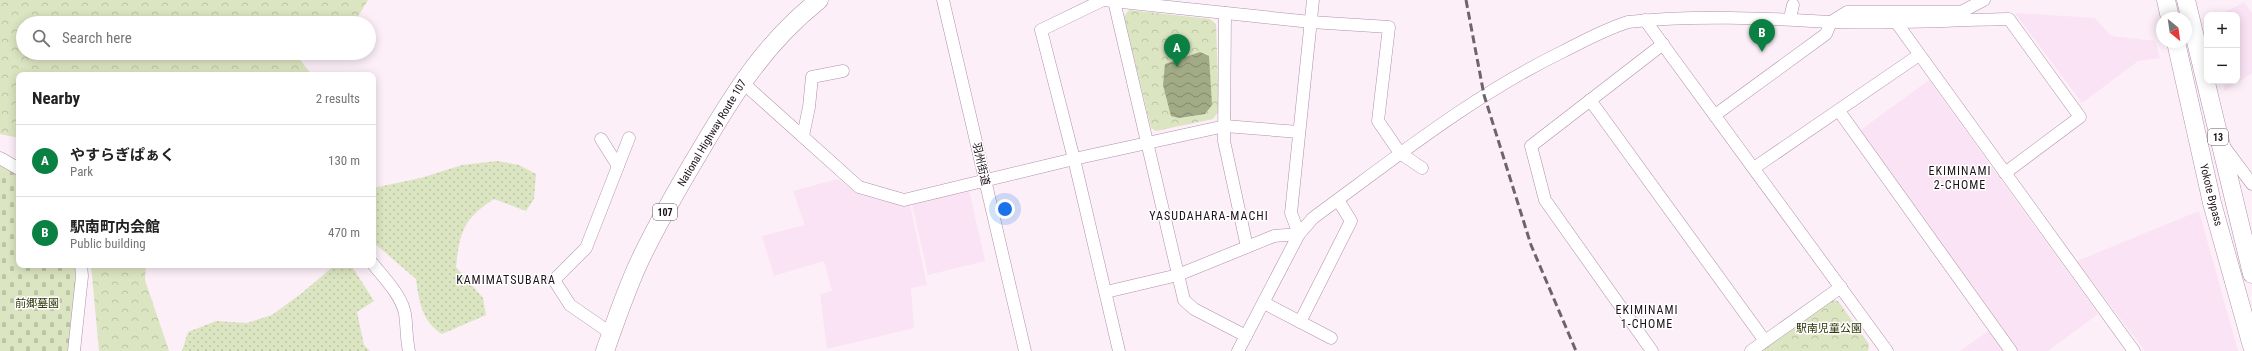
<!DOCTYPE html>
<html lang="en">
<head>
<meta charset="utf-8">
<style>
  :root { --surface:#fff; --page:#f2f2f2; --text:#222; --muted:#767676; --line:#e0e0e0; --accent:#0b8043 }
  body { margin:0; font-family:"Roboto Condensed","Noto Sans JP",sans-serif; background:var(--page); color:var(--text) }
  .controls { position:absolute; right:12px; top:12px; display:grid; overflow:hidden; border-radius:8px; box-shadow:0 2px 10px #0003 }
  .controls button { width:36px; height:36px; display:grid; place-items:center; padding:0; border:0; border-bottom:1px solid var(--line); background:var(--surface); color:var(--text); font:20px sans-serif }
  .compass { position:absolute; left:2156px; top:12px; width:36px; height:36px; border-radius:50%; background:var(--surface); box-shadow:0 2px 10px #0003; rotate:151deg }
  .you { position:absolute; left:1005px; top:209px; width:14px; height:14px; margin:-10px; border:3px solid #fff; border-radius:50%; background:#1a73e8; box-shadow:0 0 0 6px #1a73e833 }
  .badge { display:grid; place-items:center; width:26px; height:26px; border-radius:50%; background:var(--accent); color:#fff; font-size:13px; font-weight:700 }
  .pin { position:absolute; translate:-50% -33px; filter:drop-shadow(0 1px 2px #0008) }
  .pin::after { content:''; position:absolute; top:21px; width:14px; height:12px; background:inherit; clip-path:polygon(0 0,100% 0,50% 100%) }
  .list { margin:0; padding:0; list-style:none }
  h2 { display:flex; justify-content:space-between; align-items:center; height:52px; margin:0; padding:0 16px; font-size:17px }
  h2 small { font-size:13px; font-weight:400; color:var(--muted) }
  .list li { display:grid; grid-template-columns:26px 1fr auto; gap:12px; align-items:center; box-sizing:border-box; height:72px; padding:0 16px; border-top:1px solid var(--line) }
  .list b { display:block; font-size:15px; white-space:nowrap }
  .list p { margin:0; font-size:13px; white-space:nowrap; color:var(--muted) }
  .list em { font-size:13px; font-style:normal; color:var(--muted) }
  .icon { flex:none; width:22px; height:22px; fill:none; stroke:currentColor; stroke-width:2; stroke-linecap:round; stroke-linejoin:round }
  .map { position:relative; flex:none; width:2252px; height:351px; overflow:hidden }
  .search { position:absolute; background:var(--surface); box-shadow:0 2px 10px #0003; left:16px; top:16px; width:360px; height:44px; display:flex; align-items:center; gap:10px; box-sizing:border-box; padding:0 14px; border-radius:22px; color:var(--muted); font-size:15px }
  .panel { position:absolute; background:var(--surface); box-shadow:0 2px 10px #0003; left:16px; top:72px; width:360px; height:196px; border-radius:8px }
  .map>svg:first-child { display:block }
  .built { fill:#fae3f4 }
  .grass { fill:url(#grass-dots) }
  .forest { fill:url(#forest-crowns) }
  .cemetery { fill:url(#cemetery-stones) }
  .water { fill:url(#water-waves) }
  .lines { fill:none; stroke-linecap:round; stroke-linejoin:round }
  .minor-casing { stroke:#af91a8; stroke-width:13 }
  .highway-casing { stroke:#af91a8; stroke-width:19 }
  .minor { stroke:#fff; stroke-width:12 }
  .highway { stroke:#fff; stroke-width:18 }
  .rail { stroke:#70646c; stroke-width:3; stroke-dasharray:8 4; stroke-linecap:butt }
  .labels { text-anchor:middle; dominant-baseline:central; stroke-width:3; stroke-linejoin:round; paint-order:stroke }
  .shield { fill:#fff; stroke:#61595f; stroke-width:1 }
  .shield-label { font-size:10px; font-weight:bold; fill:#1d121a }
  .street-label { font-size:11px; fill:#1d121a; stroke:#fff }
  .park-label { font-size:11px; fill:#303809; stroke:#fff }
  .neighbourhood-label { font-size:12px; letter-spacing:1px; fill:#1d121a; stroke:#fff }
</style>
</head>
<body>
<div class="map">
<svg width="2252" height="351" viewBox="0 0 2252 351">
  <defs>
    <pattern id="grass-dots" width="8" height="8" patternUnits="userSpaceOnUse"><rect width="8" height="8" fill="#dce5c2"/><path d="M2 2h.1M6 6h.1" fill="none" stroke="#bcc3a6" stroke-width="1.8" stroke-linecap="round"/></pattern>
    <pattern id="forest-crowns" width="20" height="18" patternUnits="userSpaceOnUse"><rect width="20" height="18" fill="#dce5c2"/><path d="M2 6a3 3 0 1 1 6 0M12 15a3 3 0 1 1 6 0" fill="none" stroke="#bcc3a6"/></pattern>
    <pattern id="cemetery-stones" width="16" height="16" patternUnits="userSpaceOnUse"><rect width="16" height="16" fill="#dce5c2"/><path d="M2 7V4a2 2 0 0 1 4 0v3zM10 15v-3a2 2 0 0 1 4 0v3z" fill="#bcc3a6"/></pattern>
    <pattern id="water-waves" width="16" height="10" patternUnits="userSpaceOnUse"><rect width="16" height="10" fill="#a1ab85"/><path d="M0 5q4-4 8 0t8 0" fill="none" stroke="#838a6c"/></pattern>
  </defs>
  <rect width="100%" height="100%" fill="#fceff8"/>
  <g class="built">
    <path d="M2244,2L2252,13V73L2225,91L2223,81H2237V15H2220Z"/>
    <path d="M2015,13L2095,18L2111,36L2155,41L2160,58L2138,61L2082,103Z"/>
    <path d="M1929,80L2098,314L2048,351H1960L1997,325L1858,132Z"/>
    <path d="M838,179L858,194L886,202L910,205L927,285L911,288L914,328L827,349L820,294L832,291L824,261L774,276L762,236L805,225L793,191Z"/>
    <path d="M969,190L985,261L928,275L912,204Z"/>
    <path d="M2199,211L2238,351H2145L2077,261Z"/>
  </g>
  <g class="grass">
    <path d="M497,161L519,165L536,174L534,199L526,211L494,199C463,219 460,232 456,267L483,298L486,315L442,334C422,322 419,301 416,279L373,242V188L421,178L462,165Z"/>
    <path d="M335,265H351L374,301L357,312L364,345L370,351H182L188,332L216,321L247,323L272,315L302,293Z"/>
  </g>
  <g class="forest">
    <path d="M0,0H368L354,23H23V53H300L298,57L312,75H19V138L0,134Z"/>
    <path d="M1129,10L1210,19L1216,24L1219,111L1213,119L1156,131L1151,128L1124,16Z"/>
    <path d="M91,265H146L145,280L169,351H99Z"/>
    <path d="M1830,300L1838,301L1869,344L1868,351H1760Z"/>
  </g>
  <path class="cemetery" d="M0,164L19,174V265H74L76,281L69,351H0Z"/>
  <path class="water" d="M1200,52L1209,56L1212,105L1205,114L1179,118L1171,116L1163,85L1165,64Z"/>
  <g class="lines">
    <defs>
      <g id="minor">
        <path d="M943,0L1025,351"/>
        <path d="M1114,1L1184,300L1194,309L1246,336"/>
        <path d="M1225,13L1224,141L1247,247"/>
        <path d="M1790,18L1793,5"/>
        <path d="M1645,20L1887,351"/>
        <path d="M1896,22L2134,351"/>
        <path d="M742,82L859,187L904,200L1074,159L1225,126L1299,132"/>
        <path d="M1590,100L1765,341"/>
        <path d="M1839,111L2011,351"/>
        <path d="M1715,115L1826,34L1831,22L1847,12H1961L1984,0"/>
        <path d="M803,136L809,107L812,77L843,71"/>
        <path d="M601,139L618,166"/>
        <path d="M2225,148L2252,184"/>
        <path d="M0,158L19,169"/>
        <path d="M1754,168L1919,55"/>
        <path d="M1299,234L1291,213L1313,0"/>
        <path d="M373,264C384,278 402,296 405,314C407,326 406,338 409,351"/>
        <path d="M1106,292L1178,275L1274,236L1299,234"/>
        <path d="M1264,303L1331,338"/>
        <path d="M1300,322L1351,221L1338,200"/>
        <path d="M612,334L570,305L554,280L586,248L629,138"/>
        <path d="M74,351L82,276L81,265"/>
        <path d="M1119,351L1074,159L1041,30L1103,0L1311,22L1389,27L1378,121L1400,153L1422,168"/>
        <path d="M1238,351L1299,234L1313,218C1395,158 1473,95 1564,51C1585,40 1606,29 1628,22C1694,15 1764,18 1830,22C1890,24 1950,20 2009,19L2080,117L2005,173"/>
        <path d="M1652,351L1545,200L1531,146L1663,44"/>
        <path d="M1751,351L1841,287"/>
      </g>
      <g id="highway">
        <path d="M2166,0L2170,18"/>
        <path d="M2186,0L2252,274"/>
        <path d="M2176,42L2212,203L2252,346"/>
        <path d="M605,351C616,320 627,287 641,258C659,221 679,186 700,151C734,93 765,43 819,0"/>
      </g>
    </defs>
    <use href="#minor" class="minor-casing"/>
    <use href="#highway" class="highway-casing"/>
    <use href="#minor" class="minor"/>
    <use href="#highway" class="highway"/>
    <path class="rail" d="M1466,0L1484,95L1531,245L1576,351"/>
  </g>
  <g class="labels">
    <g class="shield">
      <rect x="2208" y="129" width="20" height="16" rx="3"/>
      <rect x="653" y="204" width="24" height="16" rx="3"/>
    </g>
    <g class="shield-label">
      <text x="2218" y="137">13</text>
      <text x="665" y="212">107</text>
    </g>
    <g class="street-label">
      <text transform="translate(712 133) rotate(-59)">National Highway Route 107</text>
      <text transform="translate(981 164) rotate(77)">羽州街道</text>
      <text transform="translate(2211 195) rotate(76)">Yokote Bypass</text>
    </g>
    <g class="park-label">
      <text x="37" y="303">前郷墓園</text>
      <text x="1829" y="328">駅南児童公園</text>
    </g>
    <g class="neighbourhood-label">
      <text x="1960" y="171">EKIMINAMI<tspan x="1960" dy="14">2-CHOME</tspan></text>
      <text x="1209" y="216">YASUDAHARA-MACHI</text>
      <text x="506" y="280">KAMIMATSUBARA</text>
      <text x="1647" y="310">EKIMINAMI<tspan x="1647" dy="14">1-CHOME</tspan></text>
    </g>
  </g>
</svg>
<div class="controls">
<button>+</button>
<button>−</button>
</div>
<svg class="compass" viewBox="-18 -18 36 36"><path d="M0-13l5 13h-10z" fill="#e53935"/><path d="M0 13l5-13h-10z" fill="#767676"/></svg>
<div class="you"></div>
<div class="pin badge" style="left:1177px;top:67px">A</div>
<div class="pin badge" style="left:1762px;top:52px">B</div>
<div class="search"><svg class="icon" aria-label="search" viewBox="0 0 24 24"><circle cx="10" cy="10" r="6"/><path d="M15 15l6 6"/></svg>Search here</div>
<section class="panel">
<h2>Nearby<small>2 results</small></h2>
<ul class="list">
<li><span class="badge">A</span><div><b>やすらぎぱぁく</b><p>Park</p></div><em>130 m</em></li>
<li><span class="badge">B</span><div><b>駅南町内会館</b><p>Public building</p></div><em>470 m</em></li>
</ul>
</section>
</div>
</body>
</html>
